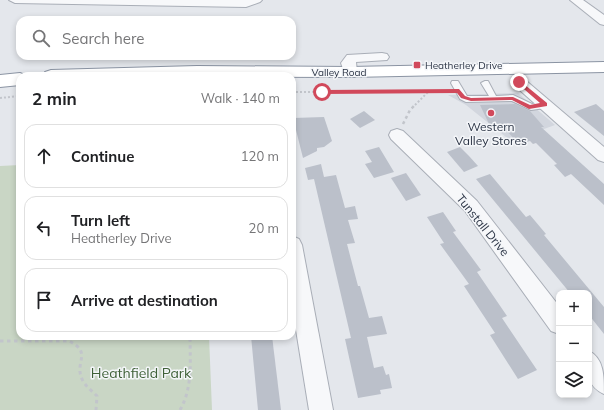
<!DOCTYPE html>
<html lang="en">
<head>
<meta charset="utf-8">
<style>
  :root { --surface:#fff; --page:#f2f2f2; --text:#202124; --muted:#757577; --line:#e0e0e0 }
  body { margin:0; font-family:Mulish,sans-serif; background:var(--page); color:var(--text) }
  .controls { position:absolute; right:12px; bottom:12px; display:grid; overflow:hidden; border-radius:8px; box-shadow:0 2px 6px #0003 }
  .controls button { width:36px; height:36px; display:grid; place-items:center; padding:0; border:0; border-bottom:1px solid var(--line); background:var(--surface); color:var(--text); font:20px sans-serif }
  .stop { position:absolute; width:12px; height:12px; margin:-9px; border:3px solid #d1495b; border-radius:50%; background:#fff }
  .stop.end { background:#d1495b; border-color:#fff; box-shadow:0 1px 4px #0008 }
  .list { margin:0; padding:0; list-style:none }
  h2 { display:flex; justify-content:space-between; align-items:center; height:52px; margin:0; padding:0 16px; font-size:17px }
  h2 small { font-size:13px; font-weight:400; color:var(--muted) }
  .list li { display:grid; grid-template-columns:26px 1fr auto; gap:12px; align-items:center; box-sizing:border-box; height:64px; margin:0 8px 8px; padding:0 8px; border:1px solid var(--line); border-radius:12px }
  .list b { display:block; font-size:15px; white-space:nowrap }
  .list p { margin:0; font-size:13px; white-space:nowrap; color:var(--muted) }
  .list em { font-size:13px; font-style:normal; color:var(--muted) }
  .icon { flex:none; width:22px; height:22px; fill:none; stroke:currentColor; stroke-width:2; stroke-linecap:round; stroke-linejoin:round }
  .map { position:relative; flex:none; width:604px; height:410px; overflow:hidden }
  .search { position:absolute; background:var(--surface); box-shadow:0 2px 6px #0003; left:16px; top:16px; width:280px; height:44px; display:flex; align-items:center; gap:10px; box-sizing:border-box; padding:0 14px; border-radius:12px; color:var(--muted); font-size:15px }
  .panel { position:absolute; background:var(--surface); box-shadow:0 2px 6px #0003; left:16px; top:72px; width:280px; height:268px; border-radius:12px }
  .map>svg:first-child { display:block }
  .built { fill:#d2d6de }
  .green { fill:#c9d6c5 }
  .building { fill:#bbc0ca }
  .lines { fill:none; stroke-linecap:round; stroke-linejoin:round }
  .lane-casing { stroke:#a9aeb7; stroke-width:2 }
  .street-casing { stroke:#a9aeb7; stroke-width:2 }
  .highway-casing { stroke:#8b94a3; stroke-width:2 }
  .path-far2 { stroke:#c2c5cb; stroke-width:2; stroke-dasharray:2 2; stroke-linecap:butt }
  .path-far1 { stroke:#c2c5cb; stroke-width:2.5; stroke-dasharray:3 3; stroke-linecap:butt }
  .path { stroke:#c2c5cb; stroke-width:3; stroke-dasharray:3.5 3.5; stroke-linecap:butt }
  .lane { fill:#f7f8fa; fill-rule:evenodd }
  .street { fill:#f7f8fa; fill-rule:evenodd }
  .highway { fill:#fff; fill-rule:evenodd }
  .route { fill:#d1495b }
  .poi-dot { fill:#d1495b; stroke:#f4f6f9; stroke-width:1.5 }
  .labels { text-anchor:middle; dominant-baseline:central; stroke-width:3; stroke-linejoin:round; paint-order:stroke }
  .far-poi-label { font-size:10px; fill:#2b3445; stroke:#f4f6f9; text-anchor:start }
  .far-street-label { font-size:10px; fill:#2b3445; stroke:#f4f6f9 }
  .poi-label { font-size:12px; fill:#2b3445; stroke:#f4f6f9 }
  .street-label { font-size:12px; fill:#2b3445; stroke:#f4f6f9 }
  .near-park-label { font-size:14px; fill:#3f6138; stroke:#f4f6f9 }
</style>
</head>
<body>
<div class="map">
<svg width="604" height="410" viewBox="0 0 604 410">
  <rect width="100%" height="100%" fill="#e4e7ec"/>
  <path class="built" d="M518,93L555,125L511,141L466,105L448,95Z"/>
  <path class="green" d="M20,165V336H209L212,410H0V166Z"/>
  <g class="building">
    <path d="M515,104L530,111L544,127H541L604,184V205L571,174L565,177L554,165L557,164L536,143L533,144L530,141L519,144L502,126H490L480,105Z"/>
    <path d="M596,104L604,111V136L574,112Z"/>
    <path d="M364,111L375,120L360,128L350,119Z"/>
    <path d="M324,117L332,141L324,147L317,148V151L303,158L293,118Z"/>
    <path d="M379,147L394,172L374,178L365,164L372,162L365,151Z"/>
    <path d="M460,147L469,156L478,166L464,172L447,152Z"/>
    <path d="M321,164L324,177L336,175L345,208L355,206L358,219L348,220L355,243L347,244L358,286H360L369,318L382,316L387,334L367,337L374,368L383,366L386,375L389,374L392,388L380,390L381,394L358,398L345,339L351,338L314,179L308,180L305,168Z"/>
    <path d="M406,173L421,195L406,201L391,178Z"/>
    <path d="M490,174L526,217L530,215L546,234L544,235L604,307V334L589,315V293H570L476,179Z"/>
    <path d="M443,212L456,231L453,232L481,270L477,272L507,316L502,318L537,370L518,379L490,335L495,333L464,286L469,284L440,244L444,243L427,217Z"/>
    <path d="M251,336H272L281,410H258Z"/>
  </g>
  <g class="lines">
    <defs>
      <path id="lane" d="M452,81H458L467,96H489L481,83L485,81H488L496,96L513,95L532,104L545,102L549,105L545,108L531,110L512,101L466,102L460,99L451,83Z"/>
      <g id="street">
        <path d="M9,0H262L260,2L246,7L15,3Z"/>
        <path d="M570,0H583L604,15V25L600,24Z"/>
        <path d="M382,53L387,54L389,57L387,60L356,62L357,72L355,75H345L341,63L347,55Z"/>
        <path d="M519,77L524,79L604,147V162L598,160L514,85L512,82L514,79Z"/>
        <path d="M397,129L403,131L477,201L559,306V334L551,331L465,211L391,139L389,135L391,131Z"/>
        <path d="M292,236L299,239L302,245L333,410H309L292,305Z"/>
        <path d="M589,351C604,359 604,375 604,394C584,385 589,369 589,351Z"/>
      </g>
      <g id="highway">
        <path d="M604,62V72L350,77L42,76L45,72L51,70L197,66L350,67Z"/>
        <path d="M20,73L27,76H20V85L0,87V75Z"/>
      </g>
    </defs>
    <use href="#lane" class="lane-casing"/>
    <use href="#street" class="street-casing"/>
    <use href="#highway" class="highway-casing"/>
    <g class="path-far2">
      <path d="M292,92L447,91"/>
      <path d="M0,98L20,96"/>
      <path d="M415,105L428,92"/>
    </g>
    <path class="path-far1" d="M403,124L410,110L416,104"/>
    <g class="path">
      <path d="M0,341H69C93,353 74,362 82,379C85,386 92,391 97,396L96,410"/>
      <path d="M180,410C193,387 190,362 190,336"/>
    </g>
    <use href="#lane" class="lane"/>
    <use href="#street" class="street"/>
    <use href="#highway" class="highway"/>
  </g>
  <path class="route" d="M519,80L547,103V106L529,109L512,100L471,101L461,98L457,93L322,94L319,92L322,90L459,89L465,96L471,98L513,97L530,105L540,103L517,83Z"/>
  <g class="poi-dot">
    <rect x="413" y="61" width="8" height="8" rx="2"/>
    <circle cx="491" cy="113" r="4"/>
  </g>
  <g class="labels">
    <g class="far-poi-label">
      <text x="425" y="65">Heatherley Drive</text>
    </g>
    <g class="far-street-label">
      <text x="339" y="72">Valley Road</text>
    </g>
    <g class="poi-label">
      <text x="491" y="126">Western<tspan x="491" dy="14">Valley Stores</tspan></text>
    </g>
    <g class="street-label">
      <text transform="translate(483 225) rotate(51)">Tunstall Drive</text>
    </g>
    <g class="near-park-label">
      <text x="141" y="373">Heathfield Park</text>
    </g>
  </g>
</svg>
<div class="controls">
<button>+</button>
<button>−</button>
<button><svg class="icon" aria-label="layers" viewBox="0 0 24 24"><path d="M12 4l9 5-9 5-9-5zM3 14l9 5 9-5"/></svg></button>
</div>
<div class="stop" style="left:322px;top:92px"></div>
<div class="stop end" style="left:519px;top:82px"></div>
<div class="search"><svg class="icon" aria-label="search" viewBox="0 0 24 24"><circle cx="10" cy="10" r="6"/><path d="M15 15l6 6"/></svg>Search here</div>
<section class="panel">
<h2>2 min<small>Walk · 140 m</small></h2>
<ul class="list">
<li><svg class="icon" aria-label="ahead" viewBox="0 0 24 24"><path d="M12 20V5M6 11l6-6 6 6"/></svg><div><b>Continue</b></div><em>120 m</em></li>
<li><svg class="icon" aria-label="left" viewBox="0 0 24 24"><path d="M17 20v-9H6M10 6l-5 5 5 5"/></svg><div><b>Turn left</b><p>Heatherley Drive</p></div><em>20 m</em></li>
<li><svg class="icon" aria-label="arrive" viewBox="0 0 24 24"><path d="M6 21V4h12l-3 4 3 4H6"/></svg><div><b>Arrive at destination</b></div></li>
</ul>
</section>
</div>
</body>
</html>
